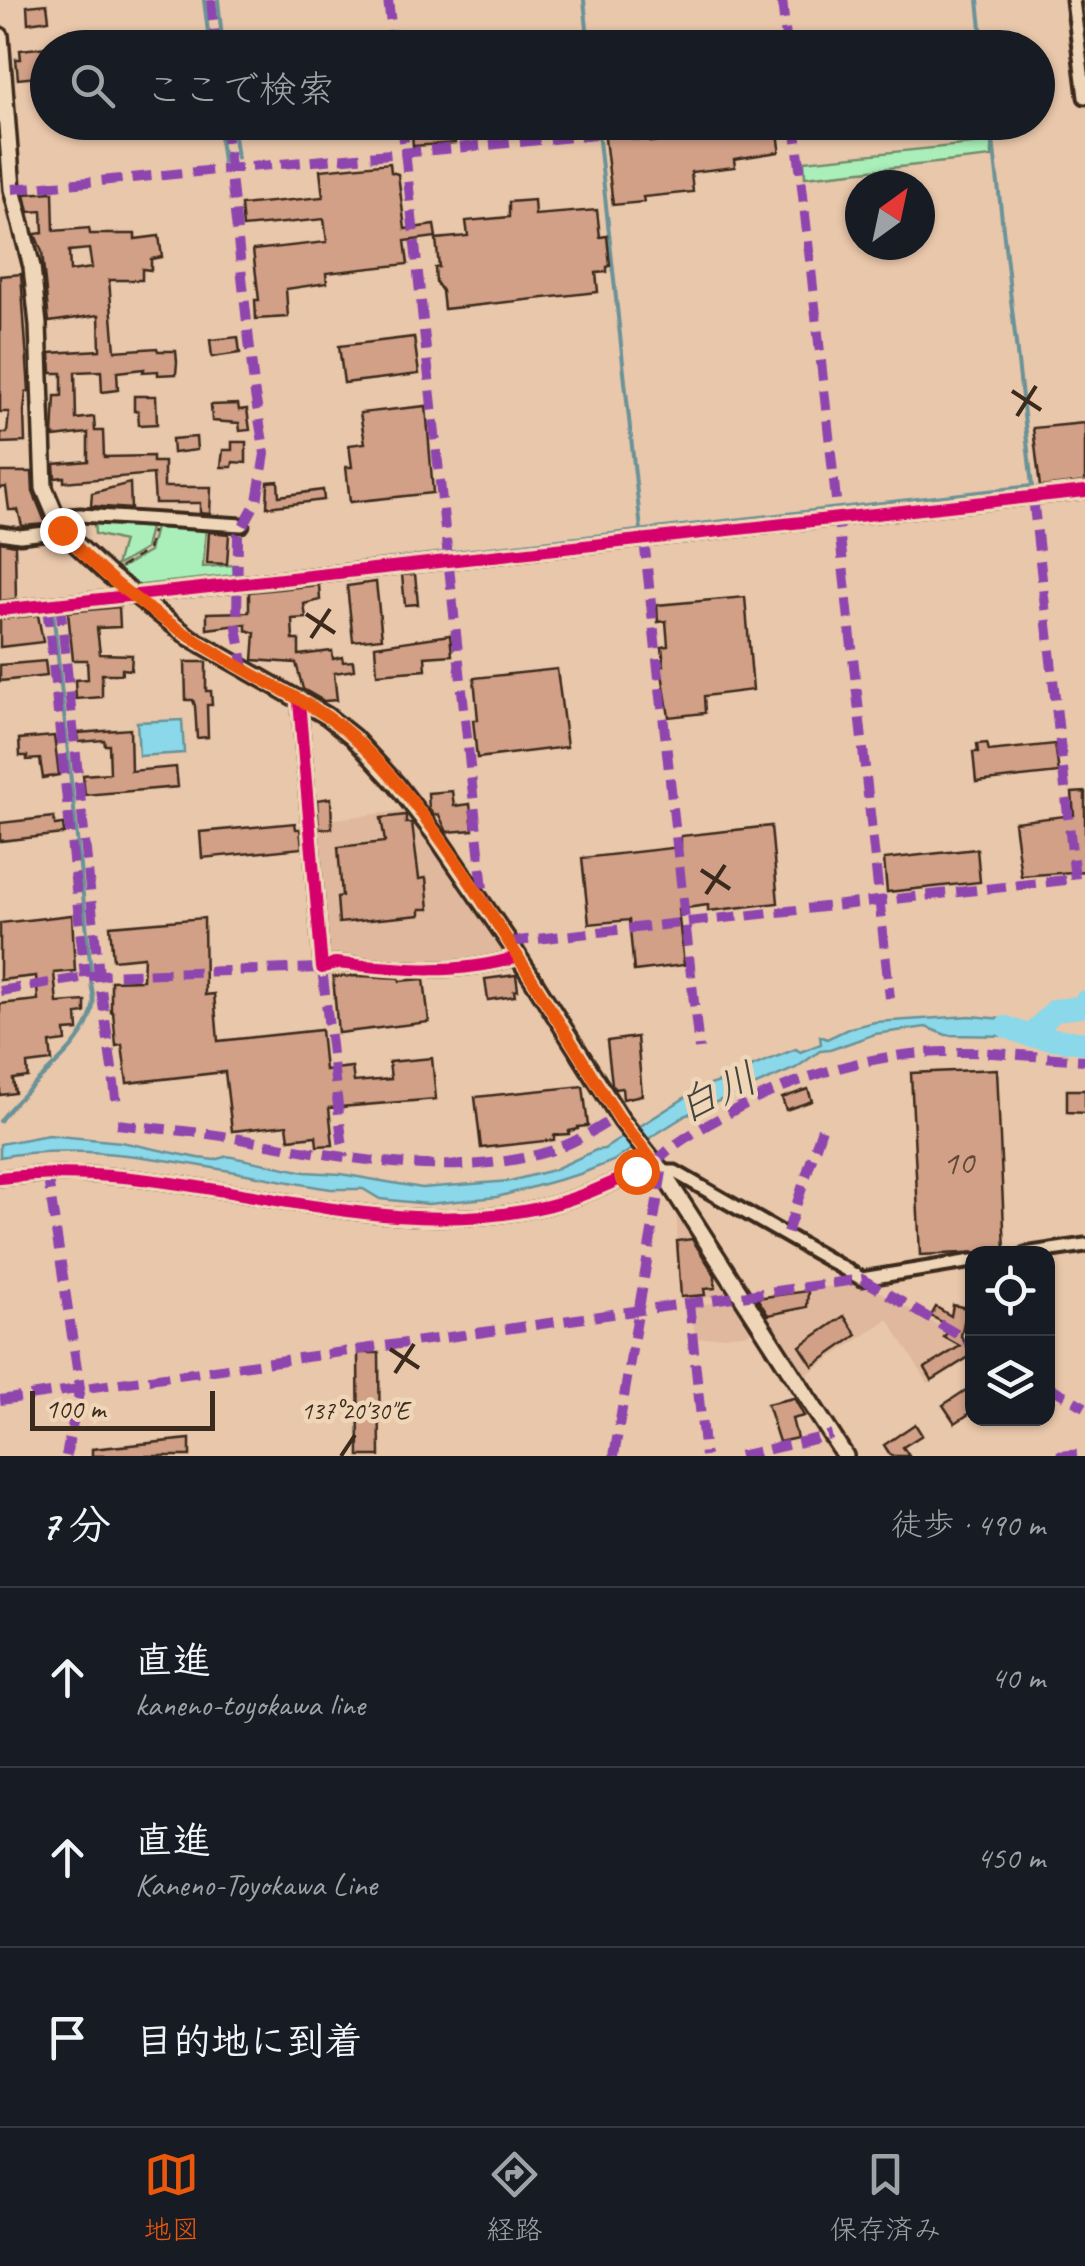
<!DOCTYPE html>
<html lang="ja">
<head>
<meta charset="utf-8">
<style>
  :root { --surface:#171b24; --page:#20242c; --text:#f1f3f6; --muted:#9ea1a6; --line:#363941; --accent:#ea580c }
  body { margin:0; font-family:Caveat,"Klee One",sans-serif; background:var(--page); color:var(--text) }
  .controls { position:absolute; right:30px; bottom:30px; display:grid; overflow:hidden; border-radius:20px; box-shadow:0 2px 8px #0004 }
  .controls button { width:90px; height:90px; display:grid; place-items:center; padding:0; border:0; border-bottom:2px solid var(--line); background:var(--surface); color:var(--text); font:50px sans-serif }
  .compass { position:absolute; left:845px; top:170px; width:90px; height:90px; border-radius:50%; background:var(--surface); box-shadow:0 2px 8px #0004; rotate:33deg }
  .scale { position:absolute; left:30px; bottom:25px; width:185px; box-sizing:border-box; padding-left:10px; border:5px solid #3b2a1e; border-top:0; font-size:28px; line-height:35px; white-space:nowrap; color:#3b2a1e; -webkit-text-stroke:8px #f0d6b8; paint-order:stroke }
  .stop { position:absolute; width:30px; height:30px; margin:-22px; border:8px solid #ea580c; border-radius:50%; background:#fff }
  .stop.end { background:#ea580c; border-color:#fff; box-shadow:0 2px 10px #0008 }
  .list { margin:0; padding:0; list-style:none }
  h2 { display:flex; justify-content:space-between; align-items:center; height:130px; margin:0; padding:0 40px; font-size:42px }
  h2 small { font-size:32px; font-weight:400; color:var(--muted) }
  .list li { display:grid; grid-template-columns:65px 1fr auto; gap:30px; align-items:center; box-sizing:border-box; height:180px; padding:0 40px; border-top:2px solid var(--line) }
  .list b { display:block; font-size:38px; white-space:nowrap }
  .list p { margin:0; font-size:32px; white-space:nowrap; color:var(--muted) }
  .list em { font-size:32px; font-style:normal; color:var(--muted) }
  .icon { flex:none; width:55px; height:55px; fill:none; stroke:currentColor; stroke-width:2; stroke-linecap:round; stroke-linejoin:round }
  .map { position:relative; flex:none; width:1085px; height:1456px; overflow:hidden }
  .search { position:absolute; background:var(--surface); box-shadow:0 2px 8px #0004; left:30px; right:30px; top:30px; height:110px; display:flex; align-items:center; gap:25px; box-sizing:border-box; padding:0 35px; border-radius:55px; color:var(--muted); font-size:38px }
  .sheet { height:670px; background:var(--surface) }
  nav { display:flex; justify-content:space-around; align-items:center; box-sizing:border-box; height:140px; border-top:2px solid var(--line); background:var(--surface); font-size:28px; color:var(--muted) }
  nav a { display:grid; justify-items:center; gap:5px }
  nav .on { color:var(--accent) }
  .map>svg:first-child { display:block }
  .built { fill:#dfb89d }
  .green { fill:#aaefba; stroke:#728c6c; stroke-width:2.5 }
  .water { fill:#8ad8e9; stroke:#6a9298; stroke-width:2.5 }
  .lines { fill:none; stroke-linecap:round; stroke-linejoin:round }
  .stream { stroke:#6a9298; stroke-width:4 }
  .river { stroke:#8ad8e9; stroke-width:22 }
  .building { fill:#d2a087; stroke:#3b2a1e; stroke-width:2.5; fill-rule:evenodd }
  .street-casing { stroke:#3b2a1e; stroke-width:19 }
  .secondary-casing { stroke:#3b2a1e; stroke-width:22 }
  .path { stroke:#3b2a1e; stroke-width:2.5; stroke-dasharray:8 8; stroke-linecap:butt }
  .street { stroke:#f0d6b8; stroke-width:11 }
  .secondary { stroke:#f0d6b8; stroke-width:15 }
  .quiet { stroke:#8e44ad; stroke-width:10; stroke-dasharray:20 10; stroke-linecap:butt }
  .cycleway-casing { stroke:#f0d6b8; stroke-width:19 }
  .cycleway { stroke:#d6006c; stroke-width:12 }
  .route { stroke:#ea580c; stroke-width:12 }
  .ticks { fill:none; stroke:#3b2a1e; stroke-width:4 }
  .labels { text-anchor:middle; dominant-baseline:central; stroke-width:9; stroke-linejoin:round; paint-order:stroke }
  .number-label { font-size:35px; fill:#614838 }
  .water-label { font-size:42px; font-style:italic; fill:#47443c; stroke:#f0d6b8 }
  .ticks-label { font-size:25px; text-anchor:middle; fill:#3b2a1e; stroke:#f0d6b8; stroke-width:9; stroke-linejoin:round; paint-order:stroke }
</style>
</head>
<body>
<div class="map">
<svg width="1085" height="1456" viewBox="0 0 1085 1456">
  <rect width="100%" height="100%" fill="#e9c7aa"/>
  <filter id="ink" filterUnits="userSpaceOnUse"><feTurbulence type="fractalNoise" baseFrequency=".01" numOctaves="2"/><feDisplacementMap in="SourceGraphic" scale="20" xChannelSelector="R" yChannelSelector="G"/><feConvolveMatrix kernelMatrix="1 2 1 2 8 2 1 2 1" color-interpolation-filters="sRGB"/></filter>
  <g filter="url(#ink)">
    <g class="built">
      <path d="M407,810L416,827L505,954L464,963L373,961L328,957L312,822Z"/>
      <path d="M676,1206L734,1295L681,1300Z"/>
      <path d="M863,1282L972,1345V1355L928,1383L888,1319L800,1379L750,1302L753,1297Z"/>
      <path d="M738,1301L753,1321L749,1333L695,1339L692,1305Z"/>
    </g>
    <g class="green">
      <path d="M991,142L992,157L805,177L804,161Z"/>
      <path d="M94,520L151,523L145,549L116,566L123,541L95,534Z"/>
      <path d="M156,523L206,526L203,567L233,565L234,575L133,586L115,571L149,552Z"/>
    </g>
    <g class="water">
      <path d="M182,720L184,753L139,756L137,722Z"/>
      <path d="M970,1016C996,1019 1019,1015 1034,1041L1014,1036L946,1035L926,1027L875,1034L830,1050L820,1051L796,1068L688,1114L613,1161L580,1174L497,1197L428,1204L380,1199L363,1189H331C228,1173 102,1138 0,1157V1144L48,1135L121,1142L198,1158L215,1160L227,1156L305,1172L341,1174L422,1188L510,1181L553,1170L596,1150L604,1149L702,1087L741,1076L753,1066L796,1049L800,1052L821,1044L820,1036L827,1039L850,1028L875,1022Z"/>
    </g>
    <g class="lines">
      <g class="stream">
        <path d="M204,0L210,48"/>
        <path d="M218,0L223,48"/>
        <path d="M584,0L589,48"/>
        <path d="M978,0L983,48"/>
        <path d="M218,122L223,162"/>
        <path d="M232,122L237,158"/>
        <path d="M597,122L641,530"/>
        <path d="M453,552L1032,486L991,122"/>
        <path d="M245,576L443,553"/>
        <path d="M135,588L234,577"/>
        <path d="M52,600L117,591"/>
        <path d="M53,610L91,971"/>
        <path d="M0,1121C25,1084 86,1051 93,1006C95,1000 92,990 91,983"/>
      </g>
      <g class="river">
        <path d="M1006,1027L1030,1036L1085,1043"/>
        <path d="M1030,1036L1055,1010L1081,1007L1085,1001"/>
      </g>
    </g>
    <g class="building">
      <path d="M47,4L49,20L28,23L27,6Z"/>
      <path d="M48,47V76L18,79L16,59H21L20,50Z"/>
      <path d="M411,122H454L455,143L413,146Z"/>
      <path d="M603,122H631L633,139L650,140V142L679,139V131L691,130L692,139L730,135L729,126L763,123L764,132L778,131L780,148L778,152L734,159L735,167L691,172L693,192L643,197L644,202L613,205Z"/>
      <path d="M390,163L391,172L398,174L405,229L434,225L436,237L405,241L408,264L326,273L327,283L286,289L288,317L256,319L255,300H259L253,250L327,242L324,219L243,227L241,205L323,197L320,170Z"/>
      <path d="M53,192L54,231L89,228L90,234H135V239L159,236L162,257L151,259V270L142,269V280H109L115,351L157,348L158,351H176L177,362L176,374L158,375V371L143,372L144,369L117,372L118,390L102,392L101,371L75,372L76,419L94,417L95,431H103L104,457L153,456V462H164V487H211L210,514L200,513V503H155L153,474L64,482V477L55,478L54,464L88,461V433L53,437L55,396H62V373H51L50,353L100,350L99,315L49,322L42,252L35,234L43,233L42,211L29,212L25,194ZM89,249L92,268L70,271L69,251Z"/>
      <path d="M534,200L535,215L597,210L600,237L607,236L610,266L607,267V272L596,273L598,292L444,309L442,291L436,282L435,268L439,267L436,239L468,236L466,221L509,217V202Z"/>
      <path d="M21,274L29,391L26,392L24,411L25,442L1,443V433H7L9,412H0V276Z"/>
      <path d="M238,337L240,353L212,357L210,340Z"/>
      <path d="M414,337L419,374L344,383L339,346Z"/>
      <path d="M134,396H156L157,424L139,425L138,411H134Z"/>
      <path d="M238,404L239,410L247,409L250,430L240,431L239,423L212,421L211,405Z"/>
      <path d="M426,406L433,493L350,502L346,467H352L349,445L365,443L360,413Z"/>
      <path d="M1085,423V482L1040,487L1033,428Z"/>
      <path d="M196,437L197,450L173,453L172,439Z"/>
      <path d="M232,442H246V463L233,462L232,467H221L223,450H232Z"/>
      <path d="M0,472H32L33,492L46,524L22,526L18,510H9L6,487L0,488Z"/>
      <path d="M278,481L279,496L323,490L324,500L267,507L268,482Z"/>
      <path d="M130,483L131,509L91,506L92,493Z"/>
      <path d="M209,532L229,534L227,564L207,563Z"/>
      <path d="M0,542L15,545L16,599L0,601Z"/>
      <path d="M415,574L418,604L405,605L402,575Z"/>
      <path d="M376,582L382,638L353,641L347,586Z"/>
      <path d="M319,585L320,600L304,604L306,618L292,619L293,640H299V655L332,651L333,659L342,657L343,662L353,661L354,670L334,673L337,700L324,701L303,689L296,663L253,660L255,633L246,630V624L207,629V613L249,612V592Z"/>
      <path d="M745,597L753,690L704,696L705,713L669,717L661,667L664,666L662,647L668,646L666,621L658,622L657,605Z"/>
      <path d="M119,607L120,627L97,628L100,654L132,655L131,670L122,669V674H102V697L76,699L75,680L88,679L87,660H73L68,612Z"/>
      <path d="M38,615L43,642L0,647V619Z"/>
      <path d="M450,635L452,655L425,657L426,670L377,674L375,646Z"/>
      <path d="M45,661L47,676L0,681V665Z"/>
      <path d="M185,662H206V691H211L212,705H207L208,737L197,738L195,706L193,700H186Z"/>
      <path d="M557,669L567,747L477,758L473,720H478L474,678Z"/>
      <path d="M130,729L131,771L176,767L178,787L85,795L83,775L110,773L109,745H105L104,740L79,742L78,733Z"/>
      <path d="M54,736L59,775L43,778L40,759L27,760V756H20L19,739Z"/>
      <path d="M987,743L989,751L1055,744L1059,773L976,782L973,752H978L977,744Z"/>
      <path d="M452,791L454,806L470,804L473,830L447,832L439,815H434L429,809L428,793Z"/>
      <path d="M1085,792V871L1021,876L1014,822L1074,815L1072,793Z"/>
      <path d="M331,798L332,828L319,829L317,800Z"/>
      <path d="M406,815V823H412L419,879L426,878L429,909H420V915L339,923L337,897L342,896L338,847L385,842L381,818Z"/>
      <path d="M54,817L55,825L63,824L64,834L0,841V823Z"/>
      <path d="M295,823L296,829H300L302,848L202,858L200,832Z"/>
      <path d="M771,826L778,903L708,911V905L678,909L684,965L634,971L629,920L589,924L582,858L681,847V836Z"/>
      <path d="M977,849L980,882L887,892L884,859Z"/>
      <path d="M72,915L75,971L54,973L57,1003L85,1001V1013L77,1014L78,1030L65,1031L66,1041L50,1043L52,1061L27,1064L28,1077L13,1079L15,1093L0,1095V1004L38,1000L36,976L0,980V923Z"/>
      <path d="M204,918L205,995L214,994L218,1041L321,1030L325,1070L352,1067L354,1082L391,1079L389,1062L432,1058L436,1099L329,1108L333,1145L317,1146L316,1136L289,1139L287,1125L232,1131L225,1072L127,1083L122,1045L116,1046L113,1012H111V981L143,980L144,957L113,960L110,926Z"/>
      <path d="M516,975L518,990L514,991L515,996L488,1000L485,979Z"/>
      <path d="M360,976L399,978L400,981L424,979L429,1022L338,1033L333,977Z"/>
      <path d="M637,1037L642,1095L623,1099L622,1088L615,1089L612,1084L607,1041Z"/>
      <path d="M997,1069L1005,1251L920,1255L911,1073Z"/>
      <path d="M583,1086L588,1126L578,1127V1129L569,1131V1134L554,1135V1140L481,1148L475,1097Z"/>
      <path d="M808,1089L812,1101L786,1110L782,1098Z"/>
      <path d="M1067,1090H1085V1113L1067,1112Z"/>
      <path d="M692,1239L715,1275V1288L704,1289L705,1295L681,1297L677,1241Z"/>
      <path d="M808,1291L807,1307L768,1315L757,1298Z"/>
      <path d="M953,1305L967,1308L961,1336L972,1355L932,1380L925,1368L960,1346L944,1337L951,1327L931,1316L936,1307L951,1316Z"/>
      <path d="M844,1316L857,1335L813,1366L800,1346Z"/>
      <path d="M358,1353H379L380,1456H359Z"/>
      <path d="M972,1386V1412L955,1423L943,1405Z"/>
      <path d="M794,1398L804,1416L792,1419L797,1438L779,1442L767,1404Z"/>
      <path d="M915,1424L922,1435L903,1447L909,1456H891L884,1445Z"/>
      <path d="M190,1439V1456H92V1449Z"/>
    </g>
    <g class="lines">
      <defs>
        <g id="street">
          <path d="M1073,0L1085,97"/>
          <path d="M56,517L80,515L242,525"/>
          <path d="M0,533L20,536L62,531"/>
          <path d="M0,610L1085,491"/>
          <path d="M299,701L322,968L335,963C397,969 456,976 517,957"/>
          <path d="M662,1172H675L862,1279L972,1261"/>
          <path d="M0,1178C183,1154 364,1250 547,1206C584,1197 620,1179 654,1164"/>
          <path d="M1025,1254L1085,1245"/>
        </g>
        <path id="secondary" d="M0,36L12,189L32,267L38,325L44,488L62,531L108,574L189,637L327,716L353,737L396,784L437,837L509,942L622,1121L662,1172L845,1456"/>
      </defs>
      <use href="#street" class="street-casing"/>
      <use href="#secondary" class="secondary-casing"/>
      <path class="path" d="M121,567L148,550L152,531"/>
      <use href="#street" class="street"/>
      <use href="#secondary" class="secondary"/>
      <g class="quiet">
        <path d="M211,0L216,48"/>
        <path d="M388,0L394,48"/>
        <path d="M782,0L787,48"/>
        <path d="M225,122L255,395L265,454L257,501L238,535L237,627L244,669"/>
        <path d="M402,122L485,908"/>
        <path d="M795,122L890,998"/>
        <path d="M12,189L595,135"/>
        <path d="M644,539L699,1049"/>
        <path d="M60,603L99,975L117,1105"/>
        <path d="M47,605L85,977"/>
        <path d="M509,942L1075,879L1033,497"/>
        <path d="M0,991L99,975L322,968L344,1157"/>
        <path d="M117,1124C152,1128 188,1131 223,1136C328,1154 446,1183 550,1151C575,1143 596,1129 618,1116"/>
        <path d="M654,1164C673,1142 704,1127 729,1113C799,1074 882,1050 963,1052C1003,1052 1045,1058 1085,1060"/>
        <path d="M47,1172L80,1388L66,1456"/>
        <path d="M787,1233L824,1122"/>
        <path d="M689,1303L705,1456"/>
        <path d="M1048,1386L1085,1407"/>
        <path d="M0,1400L862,1279L972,1343"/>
        <path d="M614,1456L662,1172"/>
        <path d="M739,1456L832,1435"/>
        <path d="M1057,1456L1085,1454"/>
      </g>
      <defs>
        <g id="cycleway">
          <path d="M0,610L1085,491"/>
          <path d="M299,701L322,968L335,963C397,969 456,976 517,957"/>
          <path d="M0,1178C183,1154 364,1250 547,1206C584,1197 620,1179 654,1164"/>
        </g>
      </defs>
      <use href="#cycleway" class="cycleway-casing"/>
      <use href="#cycleway" class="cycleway"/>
    </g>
  </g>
  <g class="lines" filter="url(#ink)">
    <path class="route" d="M62,530C109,587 185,636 249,672C284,692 322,709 352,736C434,811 505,938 565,1032C584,1062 602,1093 622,1122C632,1136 645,1149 654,1164L636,1171"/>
  </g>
  <path class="ticks" d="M1012,391L1041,410M1017,416L1036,386M306,614L335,633M311,638L330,609M701,870L730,889M706,894L725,865M390,1349L419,1368M395,1373L414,1344M341,1456L355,1435"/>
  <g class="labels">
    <g class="number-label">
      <text x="958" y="1162">10</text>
    </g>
    <g class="water-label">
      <text transform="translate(717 1093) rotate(-25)">白川</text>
    </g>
  </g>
  <g class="ticks-label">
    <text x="355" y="1419">137°20'30"E</text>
  </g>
</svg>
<div class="controls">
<button><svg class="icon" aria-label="locate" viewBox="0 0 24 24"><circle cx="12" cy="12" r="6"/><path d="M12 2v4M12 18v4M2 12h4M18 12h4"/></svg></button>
<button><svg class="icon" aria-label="layers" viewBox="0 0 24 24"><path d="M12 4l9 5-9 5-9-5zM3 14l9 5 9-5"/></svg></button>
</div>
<svg class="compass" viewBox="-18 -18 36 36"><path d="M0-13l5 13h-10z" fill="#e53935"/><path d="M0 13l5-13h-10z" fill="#9ea1a6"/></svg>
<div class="scale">100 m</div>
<div class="stop" style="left:636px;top:1171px"></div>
<div class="stop end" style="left:62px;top:530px"></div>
<div class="search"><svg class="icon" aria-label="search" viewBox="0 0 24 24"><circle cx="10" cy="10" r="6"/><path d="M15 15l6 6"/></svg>ここで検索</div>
</div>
<section class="sheet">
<h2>7 分<small>徒歩 · 490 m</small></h2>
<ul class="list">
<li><svg class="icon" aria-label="ahead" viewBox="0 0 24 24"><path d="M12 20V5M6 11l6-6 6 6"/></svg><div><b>直進</b><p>kaneno-toyokawa line</p></div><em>40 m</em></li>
<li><svg class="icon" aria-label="ahead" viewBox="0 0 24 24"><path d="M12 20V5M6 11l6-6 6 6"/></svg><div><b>直進</b><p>Kaneno-Toyokawa Line</p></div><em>450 m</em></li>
<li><svg class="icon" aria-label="arrive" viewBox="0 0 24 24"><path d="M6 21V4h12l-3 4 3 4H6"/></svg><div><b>目的地に到着</b></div></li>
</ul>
</section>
<nav>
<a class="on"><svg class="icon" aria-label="map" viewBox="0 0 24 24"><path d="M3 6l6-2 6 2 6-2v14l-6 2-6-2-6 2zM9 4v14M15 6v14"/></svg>地図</a>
<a><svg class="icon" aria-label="directions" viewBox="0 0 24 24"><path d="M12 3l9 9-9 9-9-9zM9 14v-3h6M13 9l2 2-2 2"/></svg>経路</a>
<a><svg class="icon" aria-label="saved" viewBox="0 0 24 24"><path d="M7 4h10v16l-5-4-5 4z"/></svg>保存済み</a>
</nav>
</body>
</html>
